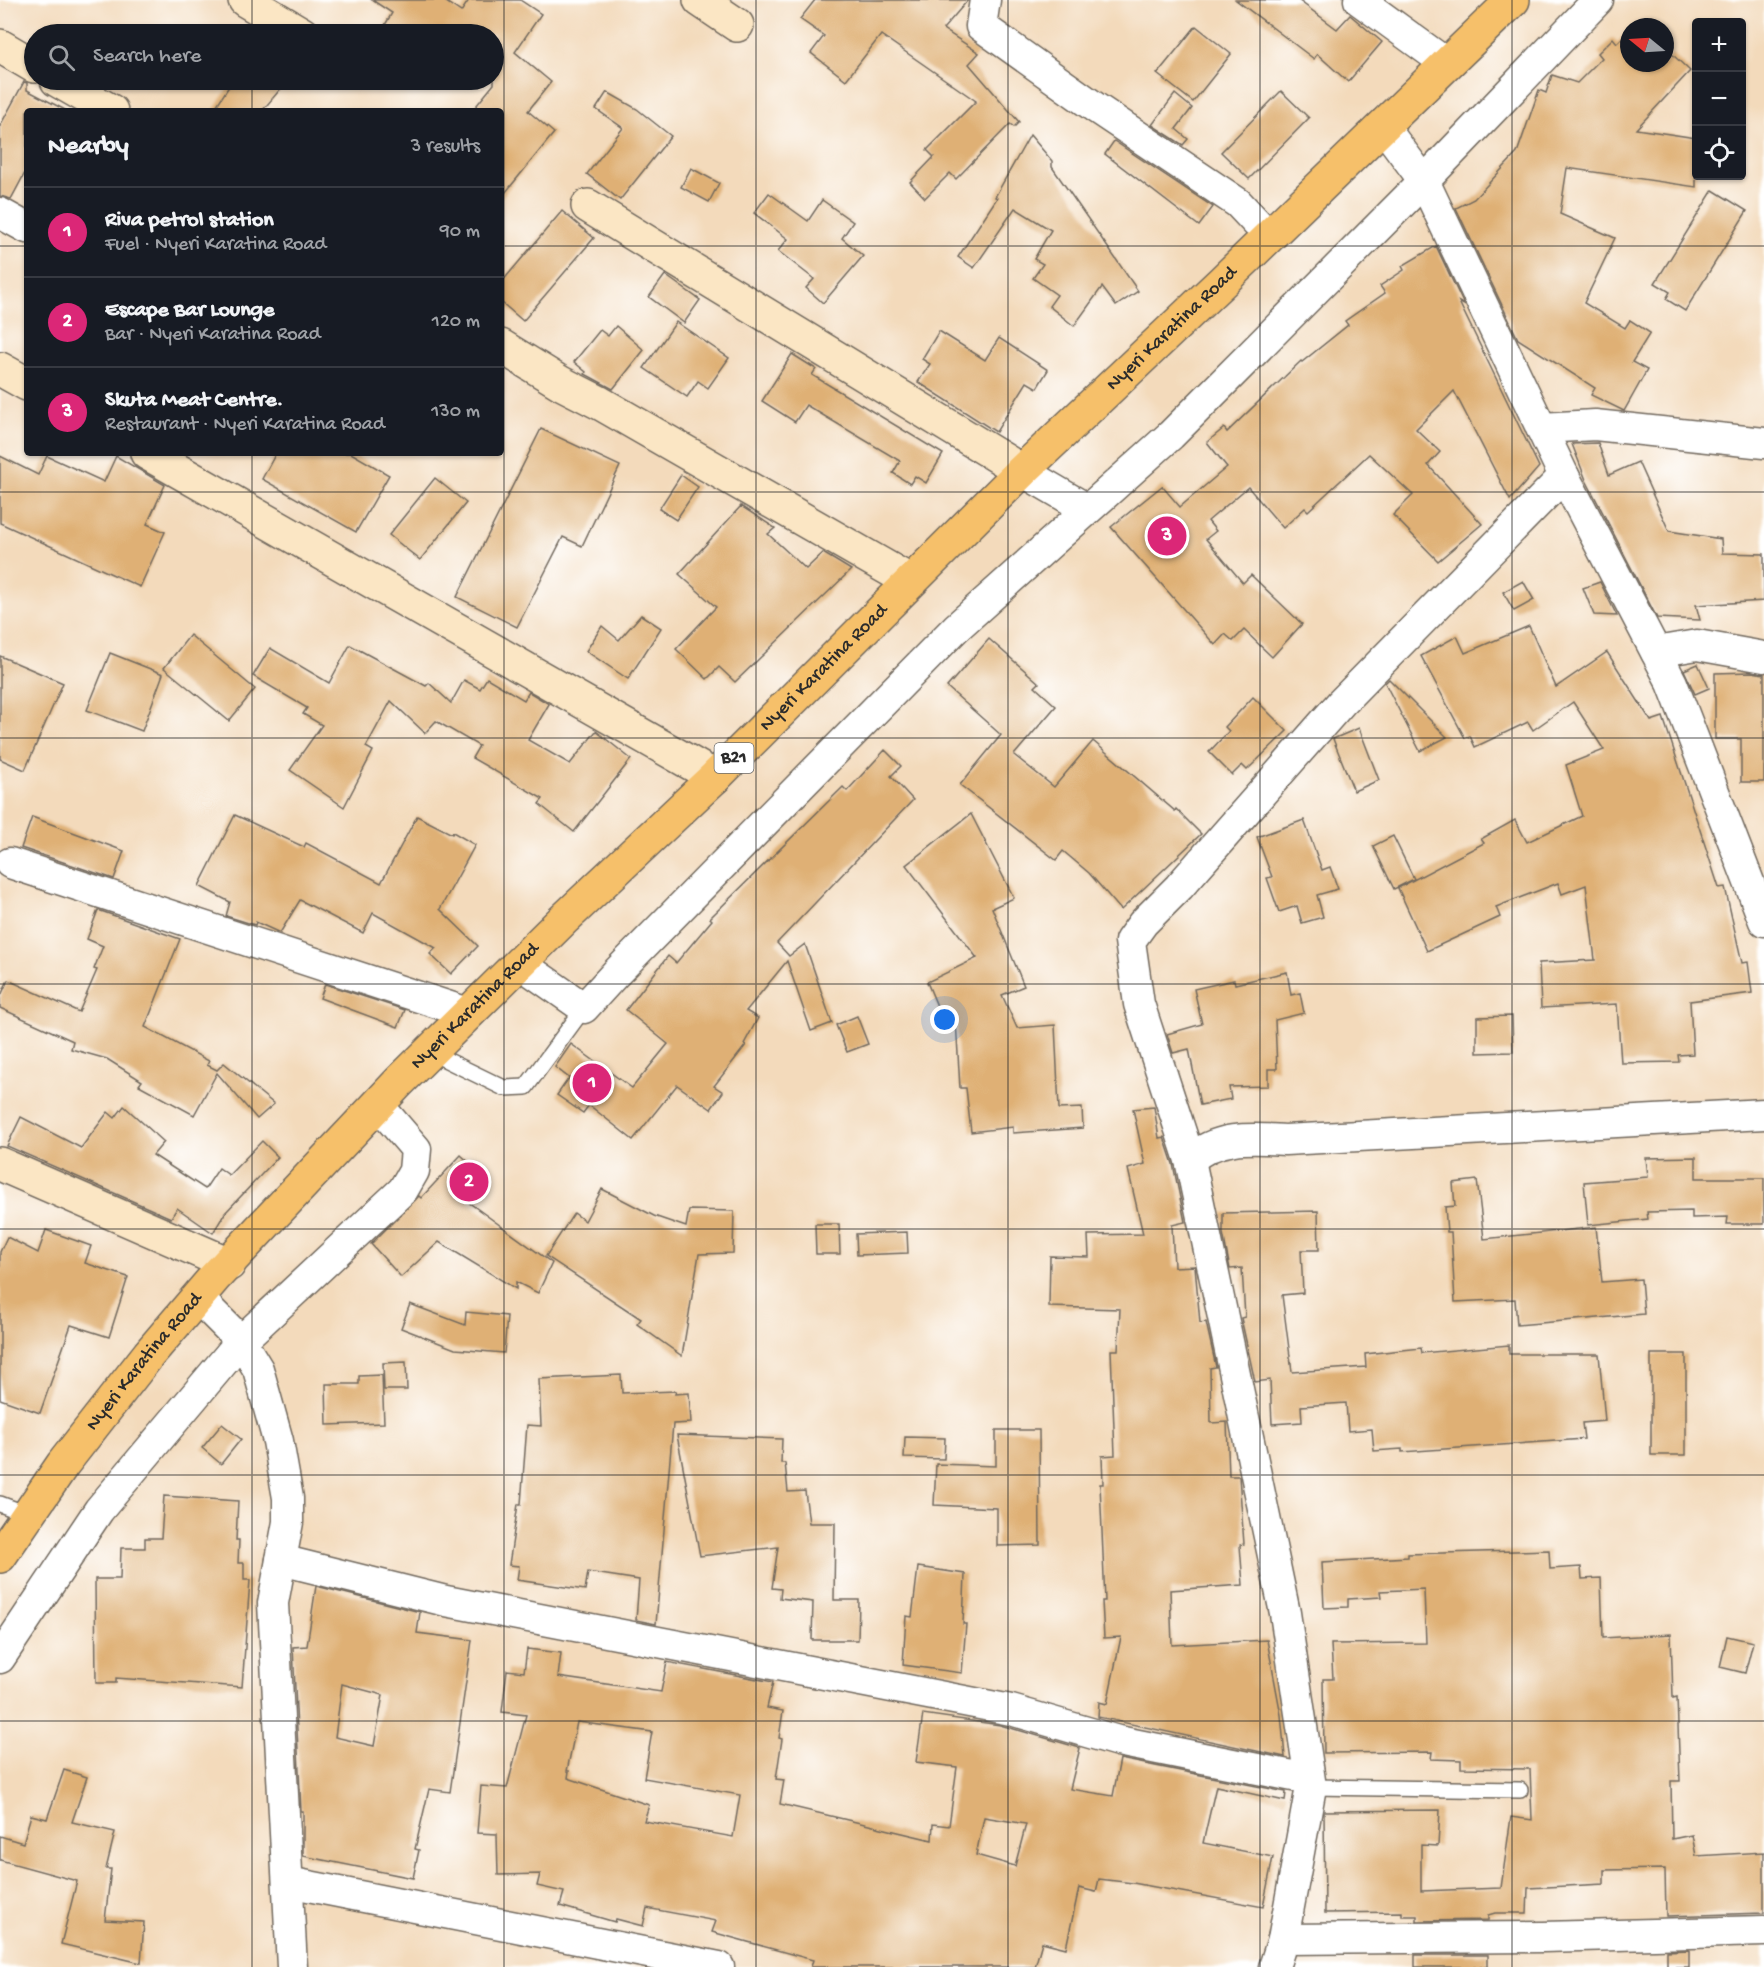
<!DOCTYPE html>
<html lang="en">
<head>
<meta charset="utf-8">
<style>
  :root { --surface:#171b24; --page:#20242c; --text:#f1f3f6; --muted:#9ea1a6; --line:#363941; --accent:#db2777 }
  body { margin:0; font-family:"Gochi Hand",sans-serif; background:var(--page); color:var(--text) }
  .controls { position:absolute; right:18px; top:18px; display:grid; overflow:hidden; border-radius:6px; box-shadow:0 2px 4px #0004 }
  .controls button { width:54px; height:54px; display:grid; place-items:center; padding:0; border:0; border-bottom:2px solid var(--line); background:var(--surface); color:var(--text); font:30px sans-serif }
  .compass { position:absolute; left:1620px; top:18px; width:54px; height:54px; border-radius:50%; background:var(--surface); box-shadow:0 2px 4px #0004; rotate:288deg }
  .you { position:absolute; left:945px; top:1020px; width:21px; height:21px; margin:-15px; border:4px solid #fff; border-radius:50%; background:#1a73e8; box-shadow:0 0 0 9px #1a73e833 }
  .badge { display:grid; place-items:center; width:39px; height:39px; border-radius:50%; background:var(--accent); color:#fff; font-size:20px; font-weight:700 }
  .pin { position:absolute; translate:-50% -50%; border:3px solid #fff; box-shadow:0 2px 6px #0006 }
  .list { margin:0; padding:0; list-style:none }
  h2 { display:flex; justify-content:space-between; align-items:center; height:78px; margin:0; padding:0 24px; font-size:26px }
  h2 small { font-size:20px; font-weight:400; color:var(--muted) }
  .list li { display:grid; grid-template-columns:39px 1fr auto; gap:18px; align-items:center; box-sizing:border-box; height:90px; padding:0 24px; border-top:2px solid var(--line) }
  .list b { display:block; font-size:22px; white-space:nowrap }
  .list p { margin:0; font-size:20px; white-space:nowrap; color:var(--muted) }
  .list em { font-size:20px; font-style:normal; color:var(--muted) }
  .icon { flex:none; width:33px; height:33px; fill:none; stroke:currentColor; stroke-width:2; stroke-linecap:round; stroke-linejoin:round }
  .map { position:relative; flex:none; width:1764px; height:1967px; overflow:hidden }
  .search { position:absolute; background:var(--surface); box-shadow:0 2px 4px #0004; left:24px; top:24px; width:480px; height:66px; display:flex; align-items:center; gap:15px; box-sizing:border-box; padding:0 21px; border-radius:33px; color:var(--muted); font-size:22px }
  .panel { position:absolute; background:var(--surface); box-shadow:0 2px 4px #0004; left:24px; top:108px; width:480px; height:348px; border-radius:6px }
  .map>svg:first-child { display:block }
  .building { fill:#dfb074; fill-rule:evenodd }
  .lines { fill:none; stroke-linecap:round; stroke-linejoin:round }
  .lane-casing { stroke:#71685d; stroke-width:18 }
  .street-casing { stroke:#71685d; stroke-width:33 }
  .secondary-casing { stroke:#71685d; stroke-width:36 }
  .highway-casing { stroke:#71685d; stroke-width:36 }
  .lane { stroke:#fff; stroke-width:15 }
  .street { stroke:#fff; stroke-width:30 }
  .secondary { stroke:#fbe6c4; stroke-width:33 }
  .highway { stroke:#f6c06b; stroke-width:33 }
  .grid { fill:none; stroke:#2b2b2b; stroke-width:1.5; stroke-opacity:0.55 }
  .labels { text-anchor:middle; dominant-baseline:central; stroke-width:5; stroke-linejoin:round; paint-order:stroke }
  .shield { fill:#fff; stroke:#6b6b6b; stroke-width:1.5 }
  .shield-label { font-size:18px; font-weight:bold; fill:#2b2b2b }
  .street-label { font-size:20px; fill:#2b2b2b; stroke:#fff }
</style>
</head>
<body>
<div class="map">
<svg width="1764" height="1967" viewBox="0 0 1764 1967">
  <rect width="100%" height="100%" fill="#fff"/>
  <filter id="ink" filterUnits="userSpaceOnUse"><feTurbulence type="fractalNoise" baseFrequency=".0167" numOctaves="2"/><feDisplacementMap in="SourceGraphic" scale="12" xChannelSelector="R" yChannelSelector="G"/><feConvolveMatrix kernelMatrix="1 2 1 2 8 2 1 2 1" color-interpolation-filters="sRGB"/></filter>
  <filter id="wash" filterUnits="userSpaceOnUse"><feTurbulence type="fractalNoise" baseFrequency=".008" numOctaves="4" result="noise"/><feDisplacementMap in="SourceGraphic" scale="24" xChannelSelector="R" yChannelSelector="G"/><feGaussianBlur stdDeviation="1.35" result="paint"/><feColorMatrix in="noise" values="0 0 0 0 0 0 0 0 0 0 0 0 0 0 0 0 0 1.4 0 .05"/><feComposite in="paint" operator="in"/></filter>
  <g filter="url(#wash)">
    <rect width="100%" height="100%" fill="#f3dabb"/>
    <g id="blocks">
      <g class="building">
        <path d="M372,0H443L461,12L469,0H520L541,14L515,52L551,82L528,111L554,133L501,198V111H472L494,84V34H400L385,25L392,13Z"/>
        <path d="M815,0H968L943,29L979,53L969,64L1019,122L1014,127L1010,124L956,179L950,173L925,198L910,182L934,157L927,150L976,101L881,35L846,80L811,53L824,36L800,19Z"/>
        <path d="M1236,0H1298L1337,29L1350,15L1382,42L1348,82L1317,54L1314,59Z"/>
        <path d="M1196,26L1231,54L1193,102L1157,74Z"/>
        <path d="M1629,31V63H1665L1672,54L1690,71L1636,129L1696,138V187L1567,168L1560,214L1615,238L1584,303L1625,328L1630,320L1650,333L1632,362L1647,370L1624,411L1591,395L1595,388L1518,339L1456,208L1474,199L1517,153L1539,90L1546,93L1552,75L1577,83L1602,58L1598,53L1613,38L1617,43Z"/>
        <path d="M233,80H288L262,111H213Z"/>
        <path d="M24,82L27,83V90L67,111H27V169L11,199L0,196V126Z"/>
        <path d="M1281,91L1309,118L1249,179L1221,152Z"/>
        <path d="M607,92L637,109L671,136L620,200L587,174L623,128L596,109Z"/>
        <path d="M1175,94L1192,108L1176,129L1188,139L1183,145L1152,125Z"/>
        <path d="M1030,135L1052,161V167L1138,291L1116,306L1102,287L1074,326L1049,306L1057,295L1033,278L1043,264L1034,259L1051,230L1015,208L974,268L958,257L997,198L995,197Z"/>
        <path d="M1114,141L1213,207L1199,226L1105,154Z"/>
        <path d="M691,168L719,183L709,202L681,187Z"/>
        <path d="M1713,190L1747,211L1685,311L1666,299L1670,292L1655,283Z"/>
        <path d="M769,193L808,221L822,200L853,222L842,238L863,256L823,303L806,288L814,279L778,251L788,239L754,213Z"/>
        <path d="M562,211L594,238L523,321L501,302V283Z"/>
        <path d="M1436,246L1464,305L1459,302L1539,467L1510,500L1454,391L1416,429L1440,452L1428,465L1482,524L1438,561L1393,515L1413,495L1369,454L1308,511L1305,508L1283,528L1248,487L1208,521L1216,531L1206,539L1243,583L1251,575L1302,624L1272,657L1244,630L1233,641L1225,634L1215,645L1111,527L1162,486L1180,507L1227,467L1207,442L1224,428L1227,432L1301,361L1302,362L1348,325L1345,321L1385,293L1380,286L1404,270L1402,266Z"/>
        <path d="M665,275L700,300L684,323L649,297Z"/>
        <path d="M676,322L729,358L708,388L698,381L687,397L644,368Z"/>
        <path d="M616,326L644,350L613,389L585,374L586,372L574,362L600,330L608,336Z"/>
        <path d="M939,331L985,360L999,338L1048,370L1037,388L1027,382L996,432L918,382L930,364L922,359Z"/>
        <path d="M792,354L816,369L812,375L943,454L926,483L915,476L910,484L893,473L900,461L806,405L795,422L762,401Z"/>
        <path d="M541,429L620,466L582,546L563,537L517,627L457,597Z"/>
        <path d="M1598,443L1609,475L1638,462L1669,531L1721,539L1722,553L1764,554V601L1696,605L1700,620L1657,618L1586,480L1572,444Z"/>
        <path d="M276,453H351L389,475L356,532L262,479Z"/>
        <path d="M0,456L38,475L47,456L104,482L116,456L165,485L147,524L165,532L140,587L0,523Z"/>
        <path d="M681,475L698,487L676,520L659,509Z"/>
        <path d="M435,478L466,503L420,560L389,535Z"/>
        <path d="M741,506L775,528L768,534L806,569L823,553L851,570L735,682L719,667L707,679L676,649L716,607L679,574Z"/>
        <path d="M1523,581L1534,600L1514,611L1503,592Z"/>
        <path d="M1600,582L1617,616L1594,615L1583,588Z"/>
        <path d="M641,615L661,628L628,679L586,651L602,626L619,640Z"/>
        <path d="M1529,626L1556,687L1607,652L1651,721L1663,717L1719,888L1725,887L1742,963L1748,962L1752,993L1690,1001L1693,1054L1678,1055L1679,1062L1621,1063L1617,1004L1541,1008L1539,963L1595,960L1586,885L1562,894L1558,883L1496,907L1500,917L1427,951L1398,888L1484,843L1481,839L1515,820L1527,842L1582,816L1566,765L1604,750L1573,702L1533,730L1528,722L1475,747L1470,736L1465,738L1421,656L1457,636L1465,653Z"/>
        <path d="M190,635L255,689L229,721L164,668Z"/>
        <path d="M989,639L1039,683L1035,687L1056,706L1014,755L1054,787L1093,741L1175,811L1176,809L1201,834L1121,910L1089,873L1063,851L1056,860L960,785L1001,735L947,687Z"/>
        <path d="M350,645L426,686L429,683L451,703L464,680L480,689L487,678L524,700L529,692L549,704L528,740L570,764L596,731L631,759L574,832L539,804L543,799L472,758L479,746L436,721L425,733L391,701L366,747L373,751L344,807L290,770L322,725L303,714L307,708L253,676L270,648L329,683Z"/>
        <path d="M110,653L163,674L142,731L87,710Z"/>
        <path d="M0,656L63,683L25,770L0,759Z"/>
        <path d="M1698,664L1709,688L1695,694L1684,670Z"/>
        <path d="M1752,672L1764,674V782H1741V739H1715V673Z"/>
        <path d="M1389,679L1447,737L1420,751L1385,683Z"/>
        <path d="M1253,697L1287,731L1247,770L1242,765L1232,775L1209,752L1229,731L1225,727Z"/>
        <path d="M1359,728L1379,780L1354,791L1333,739Z"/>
        <path d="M885,750L901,766L891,776L913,800L777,943L789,956L805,944L832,1023L811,1031L787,961L746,1011L758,1018L744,1044L746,1045L714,1086L723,1092L711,1109L677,1085L633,1140L589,1105L583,1113L557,1095L569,1078L555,1067L571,1044L632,1088L668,1044L626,1010L668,956L676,963L712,920L710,918L843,787L847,791Z"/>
        <path d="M971,814L1014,898L992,908L1024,986L1002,995L1017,1028L1055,1025L1059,1109L1082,1108L1083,1128L1013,1133V1127L971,1132L966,1088H960L956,1020L945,1025L927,982L977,958L906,865Z"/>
        <path d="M235,815L304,847L306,843L381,883L417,816L452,834L453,832L475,845L440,909L478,946L451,974L430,954L436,948L373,913L363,933L300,900L280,933L256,922L255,925L226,916L230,902L199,886Z"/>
        <path d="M32,817L124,851L114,879L21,848Z"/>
        <path d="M1304,820L1322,870L1330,867L1338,889L1317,895L1323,917L1302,923L1297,906L1279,912L1267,878L1272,877L1257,837Z"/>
        <path d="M1393,836L1414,879L1394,889L1373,846Z"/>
        <path d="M98,910L180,939L145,1027L209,1061L207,1065L217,1070L224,1063L274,1104L257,1119L217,1073L194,1115L139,1085L142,1081L107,1059L71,1049L73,1041L0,1008V998L8,980L79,1012L97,970L94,969L103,946L87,939Z"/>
        <path d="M1287,972L1291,995L1300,993L1304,1013L1275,1020L1277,1069H1268V1086L1229,1087L1231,1099L1200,1105L1189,1049L1173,1053L1167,1034L1202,1024L1194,989L1234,980L1235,984Z"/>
        <path d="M325,984L405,1010L398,1027L320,998Z"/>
        <path d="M857,1016L868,1044L847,1052L836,1025Z"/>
        <path d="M1512,1016L1513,1052L1477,1053V1017Z"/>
        <path d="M124,1106L164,1142L153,1155L205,1189L219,1168L229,1175L262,1141L278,1157L225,1213L213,1233L177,1208L171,1218L7,1146L21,1117L81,1148L108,1112L115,1118Z"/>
        <path d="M1154,1107L1159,1138L1164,1137L1173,1164L1185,1222L1172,1225L1174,1267L1195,1266L1200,1323L1206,1322L1216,1367L1210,1368L1211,1423L1227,1422L1229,1476H1239L1244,1544L1240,1545L1243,1585L1170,1590L1172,1645L1267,1640L1281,1715L1285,1757L1098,1717L1099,1702L1107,1704L1121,1637L1104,1638L1102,1601H1105L1100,1484H1103L1102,1456L1115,1455L1111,1350H1118L1120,1309L1049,1307L1050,1256L1089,1257L1088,1235L1143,1234L1128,1169L1145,1164L1133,1109Z"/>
        <path d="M461,1155L488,1180L468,1202L552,1263L538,1293L516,1282V1289L439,1242L401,1277L371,1244L419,1196L421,1198Z"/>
        <path d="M1696,1157V1178H1764V1224H1727L1728,1217L1692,1218V1211L1647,1212L1648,1219L1588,1225L1584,1182L1648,1177L1646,1158Z"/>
        <path d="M1477,1180L1484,1239L1596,1227L1602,1282L1641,1279L1644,1314L1517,1325L1515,1299L1455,1302L1451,1232H1447L1445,1207L1455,1206L1453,1183Z"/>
        <path d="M602,1189L654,1216L686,1227L689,1210L734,1211L733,1253L699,1254L682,1356L637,1324L641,1319L546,1256L574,1213L585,1221Z"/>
        <path d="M1318,1211L1319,1250H1301L1303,1293L1282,1295L1292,1372L1366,1367L1365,1354L1421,1348L1422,1353L1509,1345V1354H1599L1605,1421L1582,1423L1584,1439L1402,1452V1449L1374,1451L1372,1429L1348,1431L1346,1403L1301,1406L1302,1422L1272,1424L1270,1380L1255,1382L1241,1318L1245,1317L1242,1268L1230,1269L1223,1233V1213Z"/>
        <path d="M815,1224H839L840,1254H816Z"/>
        <path d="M46,1230L91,1246L85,1263L128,1277L109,1337L71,1325L40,1413L0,1399V1252L7,1237L38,1253Z"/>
        <path d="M907,1232L908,1253L857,1255L856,1234Z"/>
        <path d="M410,1304L465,1325L466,1312L507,1316L504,1353L455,1349L401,1328Z"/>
        <rect x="1651" y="1354" width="35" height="101"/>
        <path d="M406,1362L407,1390H384L383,1363Z"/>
        <path d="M382,1375L384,1423L327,1425L326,1384H359V1376Z"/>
        <path d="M621,1375L622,1393L676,1391L675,1394L689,1393L691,1423L673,1424L656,1624L636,1620L639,1580L588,1572L585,1590L517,1580L519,1566L509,1565L518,1504H521L527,1425L541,1426L539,1379Z"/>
        <path d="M222,1424L241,1439L221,1464L202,1448Z"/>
        <path d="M996,1430H1039L1040,1545L997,1546V1508L934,1505L936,1464L996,1466Z"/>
        <path d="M677,1435L782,1439L781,1463H785L788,1492L805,1491L809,1523H835L834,1600H859L858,1640H812L813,1602L780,1598L781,1589L772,1588L778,1547L700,1556Z"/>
        <path d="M905,1437L945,1438L944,1459L904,1458Z"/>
        <path d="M164,1496L238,1501L236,1540H239L238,1563H244V1580H250L242,1687L116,1678V1683H96L95,1579H120L121,1548H145V1538H161Z"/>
        <path d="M1549,1550L1550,1569L1581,1567L1582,1579L1601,1578L1603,1638L1671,1634L1673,1698L1677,1697L1680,1781H1671L1672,1839L1692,1835L1696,1856L1764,1852V1913L1666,1916L1665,1869L1604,1870V1884L1528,1888L1527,1913H1495L1488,1915V1920L1417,1921V1916H1402V1912L1325,1913L1324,1811L1440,1810L1438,1846L1421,1845V1891L1501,1888L1511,1817L1532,1820L1530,1769L1461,1768V1760L1431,1759L1432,1752L1324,1753L1323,1679H1333L1331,1644L1426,1643L1424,1589L1380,1591L1381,1597L1348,1599V1607L1324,1608L1322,1562L1408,1557V1554Z"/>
        <path d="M918,1567L965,1574L963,1624H966L962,1673L903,1665L906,1616L912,1617Z"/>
        <path d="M316,1586L420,1612L417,1633L472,1640L450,1792L429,1789L415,1849L419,1850L413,1878L303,1856V1811H301L293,1647L307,1646ZM342,1684L383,1695L374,1746L335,1737Z"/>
        <path d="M1727,1636L1753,1642L1745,1673L1720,1667Z"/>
        <path d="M527,1649L561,1653L558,1677L661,1692L667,1662L773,1682L767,1708L783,1711L779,1738L782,1739L776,1779L784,1780L780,1804L932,1840L933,1824L949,1826L957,1767L916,1762L923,1714L1000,1725L1080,1748L1070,1789L1113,1796L1120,1759L1286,1792L1285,1801L1216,1786L1203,1843L1273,1857L1263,1907L1133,1883L1099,1879L1096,1892L1079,1888L1066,1948L1042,1942L1035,1967H811L813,1960L712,1932L716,1921L647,1908L643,1926L616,1919L615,1922L560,1906L564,1892L537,1886L540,1874L498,1875L497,1834L477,1833L481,1786L507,1788L526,1715L502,1712L507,1670L524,1672ZM577,1722L652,1732L644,1778L740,1795L733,1837L644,1821L649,1805L568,1778L569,1771H567ZM984,1817L1026,1824L1015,1866L976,1855Z"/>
        <path d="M64,1770L87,1777L72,1822L115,1832L106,1869H111L105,1920L144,1922L141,1963L61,1944L77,1881L0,1860V1836L23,1843L31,1815L47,1819Z"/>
        <path d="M1689,1950V1967H1667V1951Z"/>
        <rect x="1415" y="1955" width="73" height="12"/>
      </g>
    </g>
  </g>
  <g filter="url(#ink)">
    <use href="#blocks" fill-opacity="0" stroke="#71685d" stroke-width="1.5"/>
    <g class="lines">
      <defs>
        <g id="lane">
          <path d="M430,1052L504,1088L526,1087L584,1008"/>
          <path d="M0,1504L27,1514"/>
          <path d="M1311,1787L1520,1790"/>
        </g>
        <g id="street">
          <path d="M985,0L981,26L1096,108L1238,203L1269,236"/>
          <path d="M1359,0L1447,64"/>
          <path d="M1383,126L1424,181L1564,476L1672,683L1764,921"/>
          <path d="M0,213L27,228"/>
          <path d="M1541,428L1595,425L1764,443"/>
          <path d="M1022,471L1087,509"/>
          <path d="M1656,652L1697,645L1764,657"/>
          <path d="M10,863L468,1013"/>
          <path d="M521,964L584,1008L615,974L956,628L1171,435L1424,181L1598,0"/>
          <path d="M1190,1160C1217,1135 1251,1138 1285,1140L1764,1114"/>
          <path d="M197,1297L241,1341L258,1369L278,1441L288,1498V1522L273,1603L292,1967"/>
          <path d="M281,1560L446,1601L1011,1710L1118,1741L1308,1779"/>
          <path d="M0,1658L99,1510L241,1341L403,1190L414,1171L416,1149L379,1106"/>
          <path d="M288,1882L719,1967"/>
          <path d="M1283,1939L1543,1937L1764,1931"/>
          <path d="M1274,1967L1283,1939L1311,1787L1285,1613L1190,1160L1139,1004L1130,941L1143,923L1179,887L1341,703L1564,476"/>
        </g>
        <g id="secondary">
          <path d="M245,0L302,34"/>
          <path d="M700,0L737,25"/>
          <path d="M0,46L34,66"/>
          <path d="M57,80L111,111"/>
          <path d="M588,206L1022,471"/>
          <path d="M501,346L561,383L600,403L910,581"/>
          <path d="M0,369L27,384"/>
          <path d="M147,453L715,777"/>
          <path d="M0,1164L229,1264"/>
        </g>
        <g id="highway">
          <path id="s1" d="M0,1556L63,1464L149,1354L214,1278L399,1082L563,920L715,777L1022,471L1223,281L1513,0"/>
        </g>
      </defs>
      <use href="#lane" class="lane-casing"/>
      <use href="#street" class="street-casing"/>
      <use href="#secondary" class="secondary-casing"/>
      <use href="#highway" class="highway-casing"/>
      <use href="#lane" class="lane"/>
      <use href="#street" class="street"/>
      <use href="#secondary" class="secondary"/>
      <use href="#highway" class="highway"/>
    </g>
  </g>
  <path class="grid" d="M252,0V34M504,0V1967M756,0V1967M1008,0V1967M1260,0V1967M1512,0V1967M252,80V111M0,246H27M501,246H1764M252,453V1967M0,492H1764M0,738H1764M0,984H1764M0,1229H1764M0,1475H1764M0,1721H1764"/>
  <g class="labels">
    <rect class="shield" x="714.5" y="743" width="39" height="30" rx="4.5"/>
    <g class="shield-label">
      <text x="734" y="758">B21</text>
    </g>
    <g class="street-label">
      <text stroke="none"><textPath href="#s1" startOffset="1700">Nyeri Karatina Road</textPath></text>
      <text stroke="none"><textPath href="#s1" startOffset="1214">Nyeri Karatina Road</textPath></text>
      <text stroke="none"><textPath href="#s1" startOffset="728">Nyeri Karatina Road</textPath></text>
      <text stroke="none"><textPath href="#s1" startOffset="242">Nyeri Karatina Road</textPath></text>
    </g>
  </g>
</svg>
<div class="controls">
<button>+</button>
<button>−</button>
<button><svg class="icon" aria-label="locate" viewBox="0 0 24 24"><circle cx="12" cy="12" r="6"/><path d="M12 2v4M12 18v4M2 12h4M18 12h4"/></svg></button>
</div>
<svg class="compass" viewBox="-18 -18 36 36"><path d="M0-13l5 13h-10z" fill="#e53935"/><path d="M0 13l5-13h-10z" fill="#9ea1a6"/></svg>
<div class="you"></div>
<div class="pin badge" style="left:592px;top:1083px">1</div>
<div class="pin badge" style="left:469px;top:1182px">2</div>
<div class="pin badge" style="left:1167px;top:536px">3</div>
<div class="search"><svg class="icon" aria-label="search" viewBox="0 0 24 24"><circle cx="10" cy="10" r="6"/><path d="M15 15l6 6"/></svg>Search here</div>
<section class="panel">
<h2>Nearby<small>3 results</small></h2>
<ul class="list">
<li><span class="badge">1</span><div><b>Riva petrol station</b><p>Fuel · Nyeri Karatina Road</p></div><em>90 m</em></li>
<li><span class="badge">2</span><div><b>Escape Bar Lounge</b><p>Bar · Nyeri Karatina Road</p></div><em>120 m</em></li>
<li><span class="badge">3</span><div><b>Skuta Meat Centre.</b><p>Restaurant · Nyeri Karatina Road</p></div><em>130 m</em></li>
</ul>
</section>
</div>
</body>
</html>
